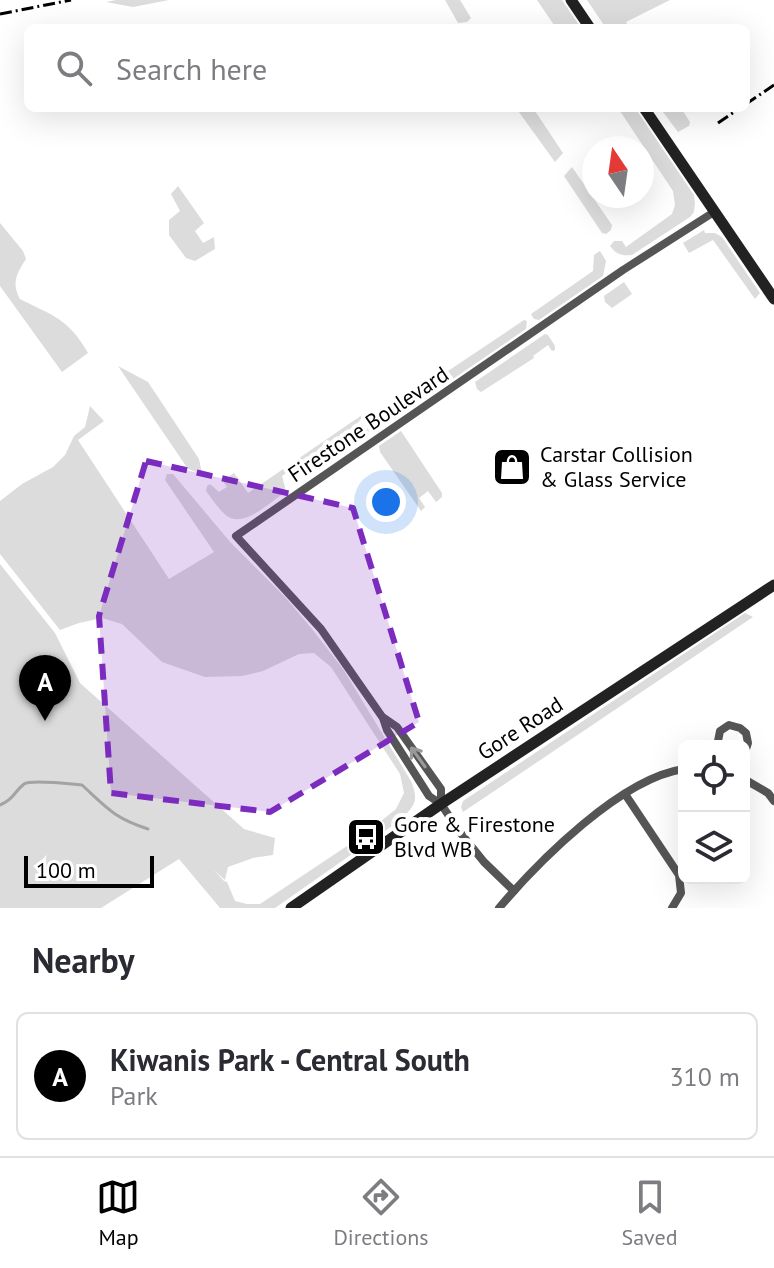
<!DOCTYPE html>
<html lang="en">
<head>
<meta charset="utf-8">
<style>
  :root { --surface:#fff; --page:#f2f2f3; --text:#2b2b33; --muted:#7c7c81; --line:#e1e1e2; --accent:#000 }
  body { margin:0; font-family:"PT Sans",sans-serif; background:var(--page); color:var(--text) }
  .controls { position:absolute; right:24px; bottom:24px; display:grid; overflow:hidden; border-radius:12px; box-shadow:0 8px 32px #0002 }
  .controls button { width:72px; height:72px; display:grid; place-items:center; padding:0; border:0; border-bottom:2px solid var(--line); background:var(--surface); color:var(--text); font:40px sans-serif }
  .compass { position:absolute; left:582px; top:136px; width:72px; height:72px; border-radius:50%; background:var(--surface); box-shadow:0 8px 32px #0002; rotate:347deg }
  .scale { position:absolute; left:24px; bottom:20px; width:130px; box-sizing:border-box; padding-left:8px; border:4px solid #000; border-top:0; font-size:22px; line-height:28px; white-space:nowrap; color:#000; -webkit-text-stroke:6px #fff; paint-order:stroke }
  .you { position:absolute; left:386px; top:502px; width:28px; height:28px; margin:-20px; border:6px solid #fff; border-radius:50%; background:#1a73e8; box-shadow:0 0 0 12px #1a73e833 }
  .badge { display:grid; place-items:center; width:52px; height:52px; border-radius:50%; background:var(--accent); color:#fff; font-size:26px; font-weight:700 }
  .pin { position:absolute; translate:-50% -66px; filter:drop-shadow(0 2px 4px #0008) }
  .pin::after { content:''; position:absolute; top:42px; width:28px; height:24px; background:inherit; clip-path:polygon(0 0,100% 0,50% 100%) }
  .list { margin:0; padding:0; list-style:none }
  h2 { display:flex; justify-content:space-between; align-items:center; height:104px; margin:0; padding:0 32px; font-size:34px }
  h2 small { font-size:26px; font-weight:400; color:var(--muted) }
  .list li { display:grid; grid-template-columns:52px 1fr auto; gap:24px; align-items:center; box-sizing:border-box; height:128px; margin:0 16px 16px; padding:0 16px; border:2px solid var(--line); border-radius:12px }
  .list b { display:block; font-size:30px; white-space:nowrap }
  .list p { margin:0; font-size:26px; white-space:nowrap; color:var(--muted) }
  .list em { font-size:26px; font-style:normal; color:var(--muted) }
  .icon { flex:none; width:44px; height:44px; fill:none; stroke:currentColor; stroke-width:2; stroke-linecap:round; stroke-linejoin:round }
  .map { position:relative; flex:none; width:774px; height:908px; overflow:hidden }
  .search { position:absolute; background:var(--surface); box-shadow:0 8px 32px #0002; left:24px; right:24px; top:24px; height:88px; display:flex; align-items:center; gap:20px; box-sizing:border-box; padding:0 28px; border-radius:12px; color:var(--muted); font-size:30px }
  .sheet { height:248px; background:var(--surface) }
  nav { display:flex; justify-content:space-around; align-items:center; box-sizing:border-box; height:112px; border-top:2px solid var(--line); background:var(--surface); font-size:22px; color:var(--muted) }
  nav a { display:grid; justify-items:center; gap:4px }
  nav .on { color:var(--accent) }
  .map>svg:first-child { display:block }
  .green { fill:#dcdcdc }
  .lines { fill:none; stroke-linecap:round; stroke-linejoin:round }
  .stream { stroke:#a3a3a3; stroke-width:3 }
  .street { stroke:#555; stroke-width:8 }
  .secondary { stroke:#222; stroke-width:11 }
  .rail { stroke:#000; stroke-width:3; stroke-dasharray:12 4 2 4; stroke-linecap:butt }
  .oneway { stroke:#999 }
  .marked { fill:#7b2cbf; fill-opacity:0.2; stroke:#7b2cbf; stroke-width:6; stroke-dasharray:16 10; stroke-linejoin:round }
  .labels { text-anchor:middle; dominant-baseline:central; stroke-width:8; stroke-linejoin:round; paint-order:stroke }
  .street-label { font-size:22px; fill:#000; stroke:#fff }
  .poi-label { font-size:22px; fill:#000; stroke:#fff; text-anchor:start }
</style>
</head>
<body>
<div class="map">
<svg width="774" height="908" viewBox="0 0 774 908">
  <rect width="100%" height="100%" fill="#fff"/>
  <g class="green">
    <path d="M116,0H169L133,7L106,2Z"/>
    <path d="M445,0H460L471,18L467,22L458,23Z"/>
    <path d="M537,0H562L581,28H556Z"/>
    <path d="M587,0H670L626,22L629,28H606Z"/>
    <path d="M516,108H533L563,153L555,162Z"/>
    <path d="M618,108H635L694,195L695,203L694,212L690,217L632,255C622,256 617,255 610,246L614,241H622L626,247L672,214L675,205L673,191Z"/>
    <path d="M660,108H681L690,122L689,126L678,132Z"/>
    <path d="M572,167L612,225L611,230L606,234L602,233L564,176Z"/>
    <path d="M178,186L204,223L195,231L203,243L214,237L215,249L195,261L186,258L169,235V220L180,211L171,194Z"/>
    <path d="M0,223L23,251L26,259C17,273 11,283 20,299C53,316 68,318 88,353L62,372L0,286Z"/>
    <path d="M704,230L705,233H715L722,237L760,293L755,299L713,240L689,253L683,243Z"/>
    <path d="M600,251L606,261L603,276L539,320L534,319L531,314L593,271L594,255Z"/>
    <path d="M624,282L632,294L612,308L605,302L604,296Z"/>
    <path d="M524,320L527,321L526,329L453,379L444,378L442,375Z"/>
    <path d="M545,334L548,335L555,346V350L552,351L548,345L533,356L534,358L481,392L477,389L475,382Z"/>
    <path d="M118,366L148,382L199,459L202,474L188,469Z"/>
    <path d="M414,396L416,399L414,404L392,419L387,418L386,414L411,397Z"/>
    <path d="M90,406L104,421L78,440L169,579L214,552L165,480L167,474H173L231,543L285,597L312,629L343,669L411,781C419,801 415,804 402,819L275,908H220L179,859L101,908H0V564L55,633L80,683L244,829L275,838L273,855L253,858L228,867L225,880L214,870L224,881L227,882L235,901L247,904H260L365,834L396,809L404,793L400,774L331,667L314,653L299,654L263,671L242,676L205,677L162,662L122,624L102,618L79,623L60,630L0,554V501L22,484L53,467L65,455L74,436L85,427Z"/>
    <path d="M362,415L361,419L356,425L282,476L285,487L284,493C269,503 244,528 227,516C219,510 212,499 206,491L207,486L210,484L219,492L227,487L223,481L234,473L248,493Z"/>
    <path d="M369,428L368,435L310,475L304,474L303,469L365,429Z"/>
    <path d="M401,431L442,493V497L436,502L428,491L419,498L425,507L421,511L380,452L379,446Z"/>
    <path d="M745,613L753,617L463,812L461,807L463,801Z"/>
  </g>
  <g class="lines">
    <path class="stream" d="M0,805C14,799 14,792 24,784C31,779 70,784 82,785C107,808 114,818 148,829"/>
    <g class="street">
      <path d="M384,718L397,727L441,789V804"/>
      <path d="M717,746L720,731L729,725L740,728L746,733L748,743L744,755"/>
      <path d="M744,779L768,793L774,801"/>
      <path d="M625,794L679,875L681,893L672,908"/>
      <path d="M514,891L484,862L459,831L441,804L429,796L387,730L383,718L321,629L236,536L623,270L714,212"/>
      <path d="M499,908C539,861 621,778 684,769"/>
    </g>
    <g class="secondary">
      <path d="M571,0L590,28"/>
      <path d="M644,108L774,299"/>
      <path d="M291,908L441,804L774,585"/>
    </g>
    <g class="rail">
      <path d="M0,14L71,0"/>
      <path d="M746,104L774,85"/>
      <path d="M718,123L740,108"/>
    </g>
  </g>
  <defs><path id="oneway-shaft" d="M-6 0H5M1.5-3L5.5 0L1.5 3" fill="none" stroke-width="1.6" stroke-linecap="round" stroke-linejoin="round" transform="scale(2)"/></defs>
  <use class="oneway" href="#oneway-shaft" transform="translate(418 757) rotate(-126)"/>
  <path class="marked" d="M146,461L353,508L419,722L270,812L111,793L99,616Z"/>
  <defs>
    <symbol id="shop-square" viewBox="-11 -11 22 22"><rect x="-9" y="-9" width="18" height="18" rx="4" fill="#000" stroke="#fff"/><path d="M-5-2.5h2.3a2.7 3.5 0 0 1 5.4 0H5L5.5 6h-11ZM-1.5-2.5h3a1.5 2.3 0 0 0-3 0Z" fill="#fff"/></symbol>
    <symbol id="bus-square" viewBox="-11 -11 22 22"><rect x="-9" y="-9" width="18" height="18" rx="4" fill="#000" stroke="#fff"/><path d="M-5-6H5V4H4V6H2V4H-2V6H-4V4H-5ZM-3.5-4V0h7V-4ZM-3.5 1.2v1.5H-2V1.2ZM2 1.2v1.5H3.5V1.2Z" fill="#fff"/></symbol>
  </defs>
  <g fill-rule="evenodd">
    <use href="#shop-square" x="490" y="445" width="44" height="44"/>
    <use href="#bus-square" x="344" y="815" width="44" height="44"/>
  </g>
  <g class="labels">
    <g class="street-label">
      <text transform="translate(368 424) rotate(-34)">Firestone Boulevard</text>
      <text transform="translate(520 728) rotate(-33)">Gore Road</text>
    </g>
    <g class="poi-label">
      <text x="540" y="454">Carstar Collision<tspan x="540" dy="25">&amp; Glass Service</tspan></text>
      <text x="394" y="824">Gore &amp; Firestone<tspan x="394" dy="25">Blvd WB</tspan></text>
    </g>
  </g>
</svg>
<div class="controls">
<button><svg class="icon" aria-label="locate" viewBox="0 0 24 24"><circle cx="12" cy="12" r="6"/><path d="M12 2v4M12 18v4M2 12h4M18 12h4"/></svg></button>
<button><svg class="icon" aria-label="layers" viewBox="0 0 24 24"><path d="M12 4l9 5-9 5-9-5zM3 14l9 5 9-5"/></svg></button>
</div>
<svg class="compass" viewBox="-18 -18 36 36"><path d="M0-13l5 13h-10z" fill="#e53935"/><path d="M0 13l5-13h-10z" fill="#7c7c81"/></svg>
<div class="scale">100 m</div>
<div class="you"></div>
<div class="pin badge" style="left:45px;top:721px">A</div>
<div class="search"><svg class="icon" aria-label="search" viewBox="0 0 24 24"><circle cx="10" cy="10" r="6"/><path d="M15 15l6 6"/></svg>Search here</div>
</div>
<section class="sheet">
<h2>Nearby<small></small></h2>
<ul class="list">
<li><span class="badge">A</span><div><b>Kiwanis Park - Central South</b><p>Park</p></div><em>310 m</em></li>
</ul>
</section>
<nav>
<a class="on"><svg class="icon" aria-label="map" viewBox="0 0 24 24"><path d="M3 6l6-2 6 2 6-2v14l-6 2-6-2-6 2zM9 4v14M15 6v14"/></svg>Map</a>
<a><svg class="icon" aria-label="directions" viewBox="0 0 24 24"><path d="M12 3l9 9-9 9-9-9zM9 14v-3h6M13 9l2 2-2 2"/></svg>Directions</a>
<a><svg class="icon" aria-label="saved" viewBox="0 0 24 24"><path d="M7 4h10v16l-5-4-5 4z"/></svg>Saved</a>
</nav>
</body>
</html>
